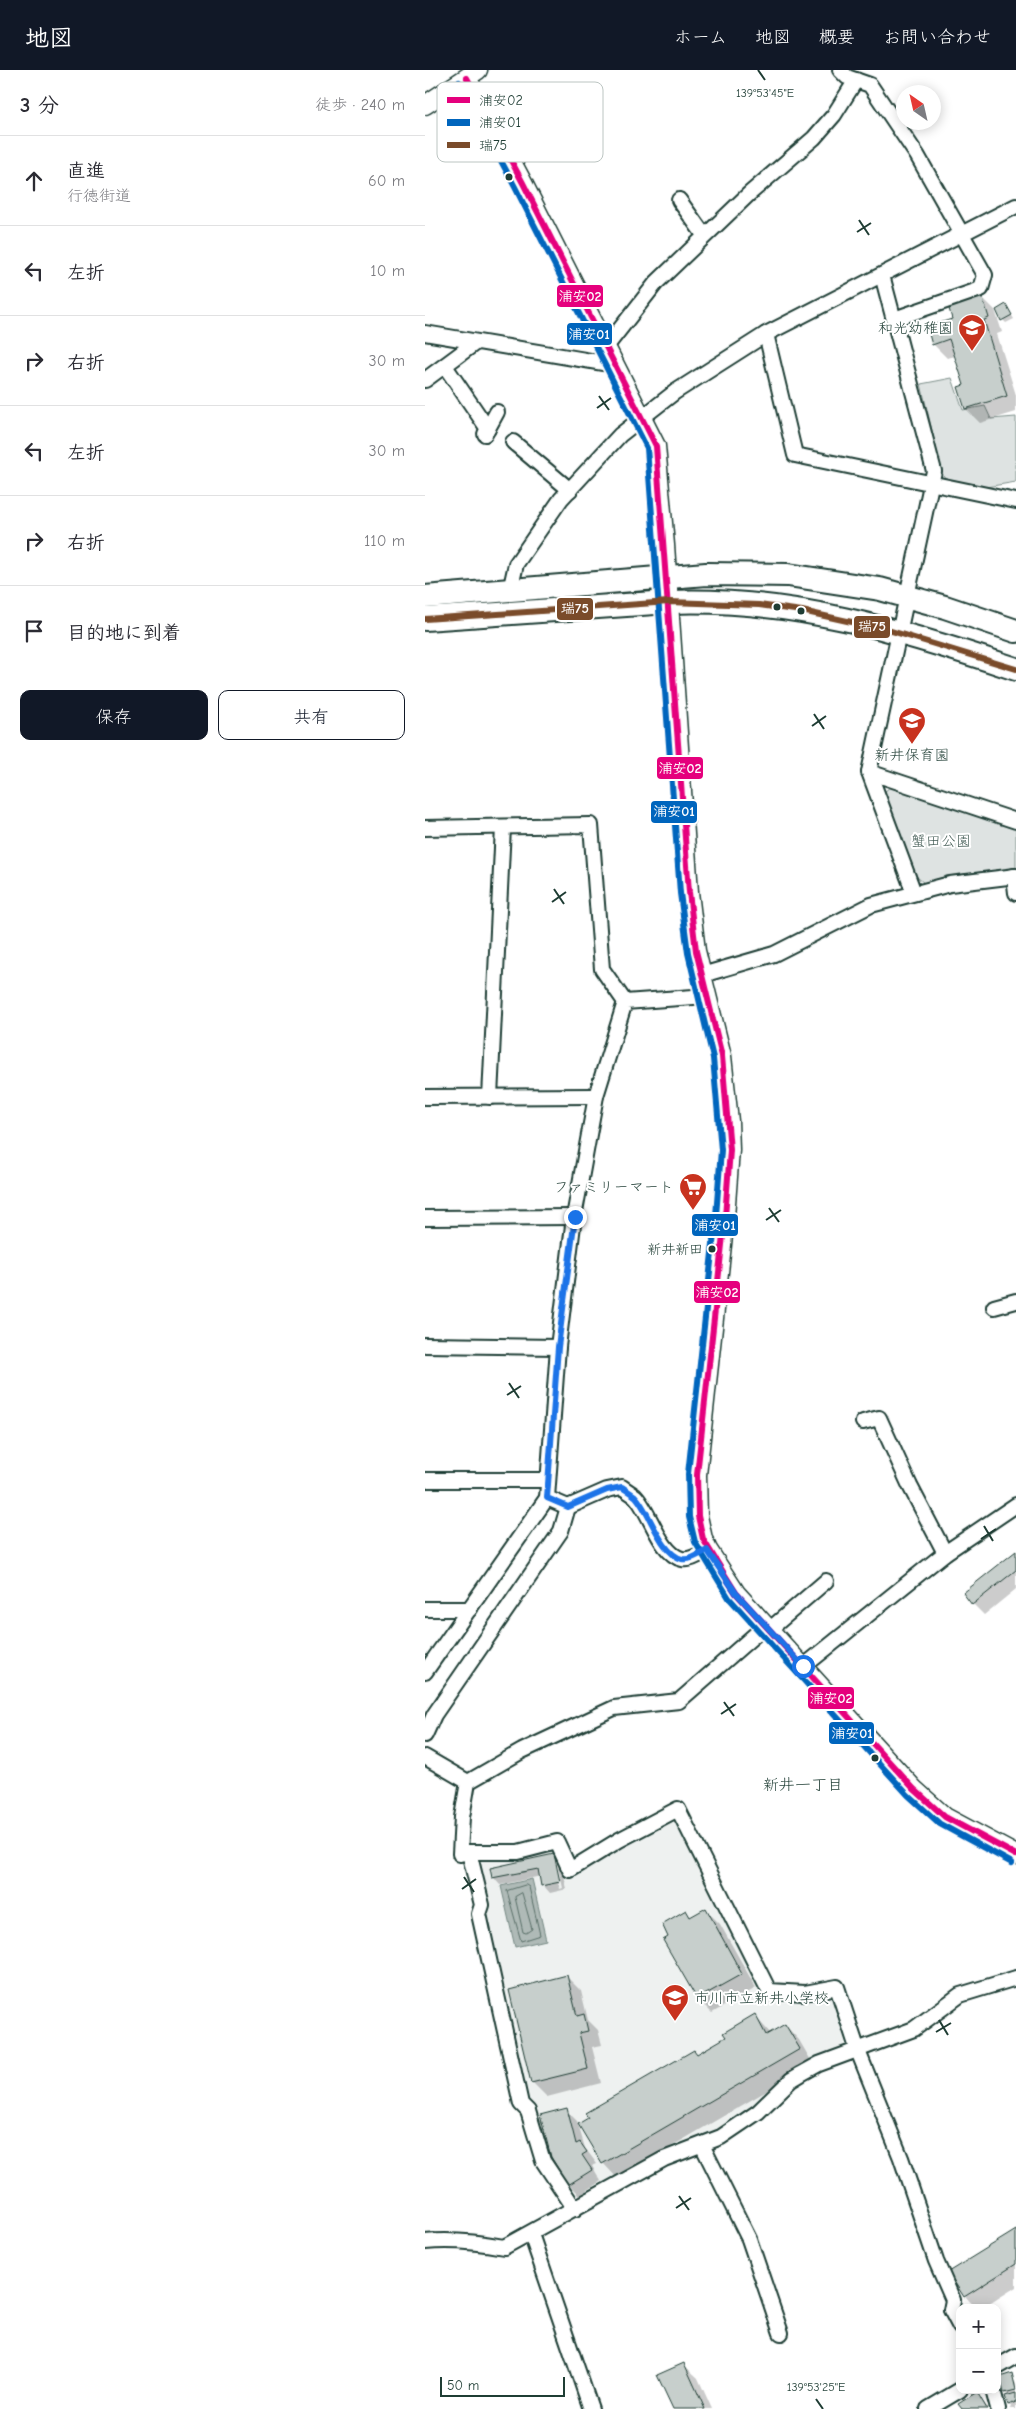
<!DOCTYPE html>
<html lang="ja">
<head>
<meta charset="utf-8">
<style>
  :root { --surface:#fff; --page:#f2f2f3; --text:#2b2b33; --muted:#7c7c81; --line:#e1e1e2; --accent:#111827 }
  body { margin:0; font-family:"Comic Neue","Klee One",sans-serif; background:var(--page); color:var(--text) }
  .controls { position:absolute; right:15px; bottom:15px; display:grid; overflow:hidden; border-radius:10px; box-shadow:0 2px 12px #0003 }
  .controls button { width:45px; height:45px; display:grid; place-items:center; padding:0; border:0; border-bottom:1px solid var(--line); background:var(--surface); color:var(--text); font:25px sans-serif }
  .compass { position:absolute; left:471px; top:15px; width:45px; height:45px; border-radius:50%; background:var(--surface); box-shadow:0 2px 12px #0003; rotate:326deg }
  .scale { position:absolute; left:15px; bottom:12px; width:125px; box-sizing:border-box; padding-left:5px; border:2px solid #1f3d34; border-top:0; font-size:14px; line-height:18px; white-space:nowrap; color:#1f3d34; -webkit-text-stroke:4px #fff; paint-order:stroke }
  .stop { position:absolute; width:15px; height:15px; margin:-11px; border:4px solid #1a73e8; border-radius:50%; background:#fff }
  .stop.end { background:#1a73e8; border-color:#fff; box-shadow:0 1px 5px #0008 }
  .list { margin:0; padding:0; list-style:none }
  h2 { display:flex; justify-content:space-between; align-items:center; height:65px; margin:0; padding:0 20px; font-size:21px }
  h2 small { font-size:16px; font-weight:400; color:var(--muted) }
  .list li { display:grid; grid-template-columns:32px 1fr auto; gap:15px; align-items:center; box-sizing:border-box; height:90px; padding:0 20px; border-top:1px solid var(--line) }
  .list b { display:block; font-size:19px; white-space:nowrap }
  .list p { margin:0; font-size:16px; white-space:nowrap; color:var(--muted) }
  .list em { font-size:16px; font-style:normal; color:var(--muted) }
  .actions { display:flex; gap:10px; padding:15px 20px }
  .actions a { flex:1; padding:11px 0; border:1px solid var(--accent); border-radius:10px; text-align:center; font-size:18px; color:var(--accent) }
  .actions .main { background:var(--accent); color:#fff }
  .icon { flex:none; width:28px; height:28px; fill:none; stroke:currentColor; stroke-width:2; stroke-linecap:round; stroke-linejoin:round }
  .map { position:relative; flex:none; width:591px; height:2339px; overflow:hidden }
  header { display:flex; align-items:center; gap:30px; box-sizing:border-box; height:70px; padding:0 25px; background:var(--accent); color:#fff }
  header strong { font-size:24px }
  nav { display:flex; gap:28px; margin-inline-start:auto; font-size:18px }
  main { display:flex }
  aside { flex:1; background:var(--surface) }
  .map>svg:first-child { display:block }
  .built { fill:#eef1f0 }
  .green { fill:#dee3e2; stroke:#7e908b }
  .water { fill:#afbab7; stroke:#758883 }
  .shadow { fill:#0003; fill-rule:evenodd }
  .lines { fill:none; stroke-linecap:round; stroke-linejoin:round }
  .shore { stroke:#596f68; stroke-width:1 }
  .building { fill:#c7cfcc; stroke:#1f3d34 }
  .minor-casing { stroke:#1f3d34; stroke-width:18 }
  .tertiary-casing { stroke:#1f3d34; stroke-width:21 }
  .primary-casing { stroke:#1f3d34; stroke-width:26 }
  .minor { stroke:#fff; stroke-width:14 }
  .tertiary { stroke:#fff; stroke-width:18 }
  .primary { stroke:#fff; stroke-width:22 }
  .bus-1-casing { stroke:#fff; stroke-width:10 }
  .bus-2-casing { stroke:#fff; stroke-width:10 }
  .bus-3-casing { stroke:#fff; stroke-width:10 }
  .bus-1 { stroke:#e5007d; stroke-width:6 }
  .bus-2 { stroke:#0065bd; stroke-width:6 }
  .bus-3 { stroke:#7a4b2a; stroke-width:6 }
  .route { stroke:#1a73e8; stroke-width:6 }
  .ticks { fill:none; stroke:#1f3d34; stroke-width:2 }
  .bus-dot { fill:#1f3d34; stroke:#fff; stroke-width:2 }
  .labels { text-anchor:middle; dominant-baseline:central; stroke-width:4; stroke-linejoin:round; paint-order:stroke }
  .bus-label { font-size:14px; fill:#1f3d34; stroke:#fff; text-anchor:end }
  .poi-label { font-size:15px; fill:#1f3d34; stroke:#fff; text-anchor:end }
  .park-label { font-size:15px; fill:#455e57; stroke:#fff }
  .neighbourhood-label { font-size:16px; fill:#1f3d34; stroke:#fff }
  .key { fill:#fff; stroke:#bcc5c2; stroke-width:1 }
  .key-label { font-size:14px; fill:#1f3d34 }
  .ticks-label { font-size:12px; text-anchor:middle; fill:#1f3d34; stroke:#fff; stroke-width:4; stroke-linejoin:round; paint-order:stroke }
  .line-badge { stroke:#fff; stroke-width:2 }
  .badge-label { font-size:14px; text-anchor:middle; font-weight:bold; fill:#fff }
</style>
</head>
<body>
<header>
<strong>地図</strong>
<nav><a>ホーム</a><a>地図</a><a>概要</a><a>お問い合わせ</a></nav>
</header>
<main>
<aside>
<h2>3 分<small>徒歩 · 240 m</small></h2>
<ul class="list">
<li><svg class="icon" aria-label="ahead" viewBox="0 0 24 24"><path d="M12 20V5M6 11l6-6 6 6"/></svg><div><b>直進</b><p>行徳街道</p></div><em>60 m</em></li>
<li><svg class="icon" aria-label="left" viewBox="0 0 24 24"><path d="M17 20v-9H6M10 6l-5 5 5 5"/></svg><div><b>左折</b></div><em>10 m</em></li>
<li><svg class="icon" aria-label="right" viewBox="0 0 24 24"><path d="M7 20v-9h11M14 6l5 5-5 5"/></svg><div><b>右折</b></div><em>30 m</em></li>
<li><svg class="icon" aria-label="left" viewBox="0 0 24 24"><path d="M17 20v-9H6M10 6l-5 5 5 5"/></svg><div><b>左折</b></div><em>30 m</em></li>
<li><svg class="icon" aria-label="right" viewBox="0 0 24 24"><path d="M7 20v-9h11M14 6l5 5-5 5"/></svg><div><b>右折</b></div><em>110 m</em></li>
<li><svg class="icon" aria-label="arrive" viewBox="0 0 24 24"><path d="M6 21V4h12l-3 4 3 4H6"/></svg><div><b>目的地に到着</b></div></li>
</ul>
<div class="actions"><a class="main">保存</a><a>共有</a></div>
</aside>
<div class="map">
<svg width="591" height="2339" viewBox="0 0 591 2339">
  <rect width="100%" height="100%" fill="#fff"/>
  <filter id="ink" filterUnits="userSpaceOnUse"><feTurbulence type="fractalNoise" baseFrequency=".02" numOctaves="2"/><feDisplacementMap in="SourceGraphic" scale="10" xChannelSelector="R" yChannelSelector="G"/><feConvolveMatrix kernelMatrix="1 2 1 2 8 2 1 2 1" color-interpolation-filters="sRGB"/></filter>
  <g filter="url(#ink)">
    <path class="built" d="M247,1753L253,1756L342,1931L367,1932L406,1927L411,1931L420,1972L416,1979L363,2001L337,2029L314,2047L292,2060L234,2083L155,2128L147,2127L123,2089L101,2030L60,1844L66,1836L54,1794L59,1789L82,1787L96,1788L130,1782L143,1808L150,1806L194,1777Z"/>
    <g class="green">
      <path d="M527,308L538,340L560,336L566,349L591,347V412L561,417L520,408L517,403L496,314Z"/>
      <path d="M465,717L591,758V798L522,806L499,813L492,807L459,722Z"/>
    </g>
    <path class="water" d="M107,1809L121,1870L90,1877L76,1816Z"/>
    <g class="shadow">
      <path d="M556,226L570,240L577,262L572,264L591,325V342L555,353L541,339L535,318L540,316L531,286L522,288L508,274L529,250Z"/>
      <path d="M581,236L589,249L581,253L578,250Z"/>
      <path d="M591,1483V1519L559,1545L548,1534Z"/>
      <path d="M129,1786L136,1793L142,1819L125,1823L118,1815L116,1806L75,1815L68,1807ZM130,1792H132L138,1818L135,1819Z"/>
      <path d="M281,1840L295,1854L331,1918L287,1943L273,1929L240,1870L245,1867L261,1842L267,1848Z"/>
      <path d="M142,1907L156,1921L163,1950L173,1960L177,1975L167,1977L176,2013L122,2027L107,2012Z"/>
      <path d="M330,1946L346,1964L360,1955L374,1970L388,1994L192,2108L178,2093L273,1985L303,1968Z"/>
      <path d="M141,2040L152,2051L160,2078L172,2094L167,2096L176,2111L155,2125L144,2114Z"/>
      <path d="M591,2162V2217L558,2238H551L540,2226Z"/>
      <path d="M258,2294L273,2308L287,2339H250Z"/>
      <path d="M586,2305L591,2314V2339H585L587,2338L584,2334V2326L580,2323Z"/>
      <path d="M552,2324L564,2339H538Z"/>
    </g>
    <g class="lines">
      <g class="shore">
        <path d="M101,1815L104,1817L115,1865L96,1871L82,1821Z"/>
        <path d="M97,1823L107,1859L101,1863L98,1862L90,1827Z"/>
      </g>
    </g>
    <g class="building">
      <path d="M557,225L564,248L559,250L582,326L540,339L533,317L539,315L524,269L507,275L502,257L527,249L523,235Z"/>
      <path d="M581,234L587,245L576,251L571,240Z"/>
      <path d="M591,1481V1500L547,1535L538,1523Z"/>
      <path d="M129,1784L135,1812L116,1816L113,1799L67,1808L65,1798Z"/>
      <path d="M281,1838L317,1904L272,1929L238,1870L243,1867L237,1854L261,1840L265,1847Z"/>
      <path d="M142,1905L152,1946L159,1944L163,1961L154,1963L163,1999L106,2013L84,1920Z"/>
      <path d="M330,1944L341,1965L360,1954L375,1979L177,2094L153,2054L163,2048L160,2043L269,1980L272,1984L301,1967L298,1963Z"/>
      <path d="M142,2038L151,2074L155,2072L162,2082L157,2085L167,2100L143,2115L126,2087L115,2045Z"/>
      <path d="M591,2160V2194L539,2227L523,2202Z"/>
      <path d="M259,2293L280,2339H248L232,2305Z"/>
      <path d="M587,2303L591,2320L579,2323L575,2307Z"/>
      <path d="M552,2322L562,2339H537L533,2334Z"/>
      <path d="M591,2323V2332L583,2335L580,2326Z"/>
    </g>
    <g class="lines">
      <defs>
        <g id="minor">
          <path d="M415,0L422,7L445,15L492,85L560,205L556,219L469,249"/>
          <path d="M254,130L279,165"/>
          <path d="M457,205L509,401L444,702L489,823"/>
          <path d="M0,263L190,295"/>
          <path d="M341,264L370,385L591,431"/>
          <path d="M181,277L231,213L324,124L389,68L409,45L431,10"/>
          <path d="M20,296L63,359"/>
          <path d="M0,310L50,273"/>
          <path d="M60,364L72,342"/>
          <path d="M88,372L145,420"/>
          <path d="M85,521L91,494L136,429L195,365L250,322L341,264L591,136"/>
          <path d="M444,702L591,751"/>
          <path d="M0,758L166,755L177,899L200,932"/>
          <path d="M589,806L591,823"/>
          <path d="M277,905L349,884L446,835L525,814L591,806"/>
          <path d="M282,926L200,932L171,1026L149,1147L133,1277L122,1428L143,1437L182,1420L197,1417C201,1420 206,1423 210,1426C225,1441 235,1484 257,1489C265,1491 275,1484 283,1480"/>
          <path d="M0,1027L171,1026"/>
          <path d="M65,1027L78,757"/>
          <path d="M0,1148L149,1147"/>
          <path d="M569,1237L591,1231"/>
          <path d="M0,1275L133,1277"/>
          <path d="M438,1352L454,1348L485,1416L520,1483"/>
          <path d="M0,1410H122"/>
          <path d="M0,1539H45"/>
          <path d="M344,1560L401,1511"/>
          <path d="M378,1597L520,1483L591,1435"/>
          <path d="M0,1602L122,1428"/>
          <path d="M0,1665L9,1645L136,1461L143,1437"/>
          <path d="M0,1687L43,1712L97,1681L189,1638L254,1631L340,1556"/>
          <path d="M43,1712L37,1747L35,1784L44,1782H93L132,1772L145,1800L194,1770L253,1739L344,1921L380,1923L412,1917L433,1981L476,2088L511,2191L528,2230L526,2240L535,2257"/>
          <path d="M44,1782L57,1835L54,1844L96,2034L103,2041L118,2091L150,2139"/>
          <path d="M277,2075L324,2169L356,2263"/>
          <path d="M106,2164L166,2339"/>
          <path d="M0,2172C27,2169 52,2172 79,2177L239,2089L296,2067L333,2042L366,2010L376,2004L394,1994L489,1959L535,1925L591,1908"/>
          <path d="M572,2297L591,2286"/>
          <path d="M568,2320L573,2339"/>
          <path d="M503,2339L535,2320"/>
        </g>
        <g id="tertiary">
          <path d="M42,8L98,113L231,376L240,475L264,822L271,881L297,986L304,1051L305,1080L300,1147L272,1405L273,1446L278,1469L283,1480L311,1523L489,1719L520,1747L591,1785"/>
          <path d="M0,35L53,0"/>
        </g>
        <g id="primary">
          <path d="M0,527L281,504L363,505L455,519L520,537L591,561"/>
          <path d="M0,549L244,532C366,527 477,561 591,599"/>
        </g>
      </defs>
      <use href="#minor" class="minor-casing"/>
      <use href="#tertiary" class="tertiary-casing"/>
      <use href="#primary" class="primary-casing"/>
      <use href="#minor" class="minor"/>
      <use href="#tertiary" class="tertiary"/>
      <use href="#primary" class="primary"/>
      <defs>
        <path id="bus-1" d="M42,8L98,113L231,376L264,822L271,881L297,986L305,1080L300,1147L272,1405L273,1446L278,1469L311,1523L489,1719L520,1747L591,1785"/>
        <path id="bus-2" d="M34,12L90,117L222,378L255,823L263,883L288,988L296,1080L291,1146L263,1404L264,1447L270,1472L304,1528L483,1725L515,1754L587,1793"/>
        <path id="bus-3" d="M0,549L244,532L334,535L377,541L463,560L591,599"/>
      </defs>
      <use href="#bus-1" class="bus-1-casing"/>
      <use href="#bus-2" class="bus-2-casing"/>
      <use href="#bus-3" class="bus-3-casing"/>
      <use href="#bus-1" class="bus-1"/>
      <use href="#bus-2" class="bus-2"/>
      <use href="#bus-3" class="bus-3"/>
    </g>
  </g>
  <g class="lines" filter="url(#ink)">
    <path class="route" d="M150,1147L133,1277L122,1428L143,1437L182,1420L197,1417C201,1420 206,1423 210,1426C225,1441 235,1483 257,1489C265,1491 275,1484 282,1480L311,1523L378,1596"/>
  </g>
  <path class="ticks" d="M333,0L340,10M434,150L444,165M432,162L446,153M174,326L184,340M172,338L186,328M389,644L399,659M387,656L401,646M129,819L139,834M127,832L141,822M344,1138L354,1152M341,1150L356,1140M84,1313L94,1328M82,1325L96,1316M559,1456L568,1471M556,1469L571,1459M299,1632L309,1646M296,1644L311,1634M39,1807L49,1822M37,1819L51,1809M514,1950L523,1965M511,1962L526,1953M254,2126L264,2140M251,2138L266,2128M391,2329L398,2339"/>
  <defs>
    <symbol id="school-pin" viewBox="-11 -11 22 30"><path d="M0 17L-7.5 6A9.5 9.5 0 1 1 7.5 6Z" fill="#c8321e" stroke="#fff"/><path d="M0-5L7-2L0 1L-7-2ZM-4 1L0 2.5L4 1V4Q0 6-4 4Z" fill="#fff"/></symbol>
    <symbol id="supermarket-pin" viewBox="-11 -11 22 30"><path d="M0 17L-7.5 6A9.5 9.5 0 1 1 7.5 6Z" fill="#c8321e" stroke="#fff"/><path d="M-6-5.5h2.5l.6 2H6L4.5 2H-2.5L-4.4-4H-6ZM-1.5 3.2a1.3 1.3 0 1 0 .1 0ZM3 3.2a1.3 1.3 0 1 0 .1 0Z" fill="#fff"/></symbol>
  </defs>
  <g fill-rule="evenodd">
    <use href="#school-pin" x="531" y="242" width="32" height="43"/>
    <use href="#school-pin" x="471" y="635" width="32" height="43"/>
    <use href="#supermarket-pin" x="252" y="1101" width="32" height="43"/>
    <use href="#school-pin" x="234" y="1912" width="32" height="43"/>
  </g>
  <g class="bus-dot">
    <circle cx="84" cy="107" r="4.5"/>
    <circle cx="352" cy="537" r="4.5"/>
    <circle cx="376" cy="541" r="4.5"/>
    <circle cx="287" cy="1179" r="4.5"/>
    <circle cx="450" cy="1688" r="4.5"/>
  </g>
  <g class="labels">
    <g class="bus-label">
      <text x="278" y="1179">新井新田</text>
    </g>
    <g class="poi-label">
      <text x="528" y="258">和光幼稚園</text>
      <text x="487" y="685" text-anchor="middle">新井保育園</text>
      <text x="249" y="1117">ファミリーマート</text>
      <text x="269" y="1928" text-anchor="start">市川市立新井小学校</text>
    </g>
    <g class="park-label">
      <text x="516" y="771">蟹田公園</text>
    </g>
    <g class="neighbourhood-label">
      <text x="378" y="1715">新井一丁目</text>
    </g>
  </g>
  <rect x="12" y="12" width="166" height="80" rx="8" class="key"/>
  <rect x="22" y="27" width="23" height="6" fill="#e5007d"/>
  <rect x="22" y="49" width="23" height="7" fill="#0065bd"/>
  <rect x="22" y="72" width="23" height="6" fill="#7a4b2a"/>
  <g class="key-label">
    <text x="54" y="35">浦安02</text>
    <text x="54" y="57">浦安01</text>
    <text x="54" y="80">瑞75</text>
  </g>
  <g class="ticks-label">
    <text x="340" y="27">139°53'45"E</text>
    <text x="391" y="2321">139°53'25"E</text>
  </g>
  <g class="line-badge">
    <rect x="131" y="214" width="48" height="24" rx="5" fill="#e5007d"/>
    <rect x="141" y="252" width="47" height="24" rx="5" fill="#0065bd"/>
    <rect x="131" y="527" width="38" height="24" rx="5" fill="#7a4b2a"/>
    <rect x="428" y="545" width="38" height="24" rx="5" fill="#7a4b2a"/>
    <rect x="231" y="686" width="48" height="24" rx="5" fill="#e5007d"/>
    <rect x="225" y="730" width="48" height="24" rx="5" fill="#0065bd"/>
    <rect x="266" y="1143" width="48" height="24" rx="5" fill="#0065bd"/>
    <rect x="268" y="1210" width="48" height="24" rx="5" fill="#e5007d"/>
    <rect x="382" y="1616" width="48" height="24" rx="5" fill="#e5007d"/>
    <rect x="403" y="1651" width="47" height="24" rx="5" fill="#0065bd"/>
  </g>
  <g class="badge-label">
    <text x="155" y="231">浦安02</text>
    <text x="164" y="269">浦安01</text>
    <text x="150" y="543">瑞75</text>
    <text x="447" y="561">瑞75</text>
    <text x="255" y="703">浦安02</text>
    <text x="249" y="746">浦安01</text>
    <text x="290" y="1160">浦安01</text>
    <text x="292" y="1227">浦安02</text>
    <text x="406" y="1633">浦安02</text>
    <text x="427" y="1668">浦安01</text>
  </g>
</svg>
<div class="controls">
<button>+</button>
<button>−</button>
</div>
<svg class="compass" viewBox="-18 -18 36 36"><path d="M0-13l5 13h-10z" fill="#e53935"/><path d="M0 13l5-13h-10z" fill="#7c7c81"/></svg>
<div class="scale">50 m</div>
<div class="stop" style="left:378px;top:1596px"></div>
<div class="stop end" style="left:150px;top:1147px"></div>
</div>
</main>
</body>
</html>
